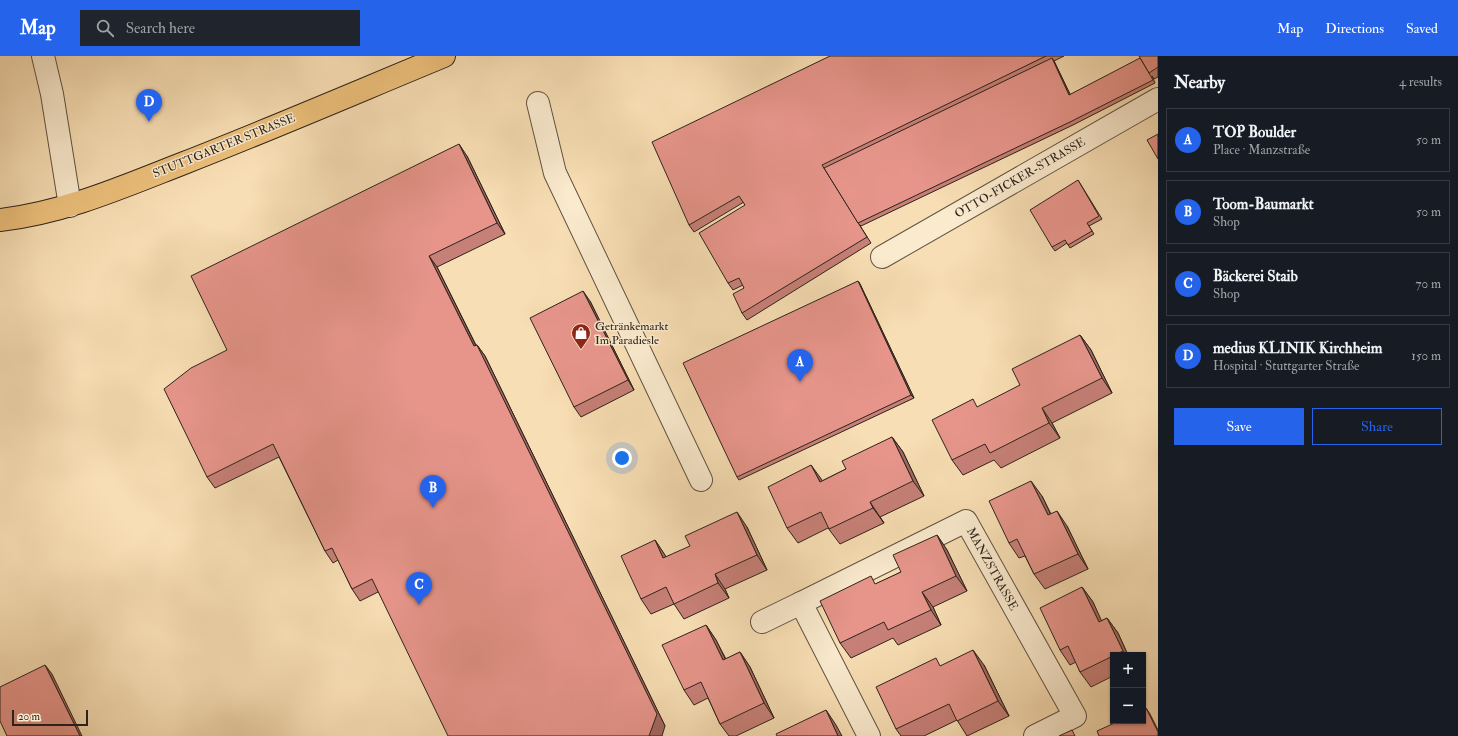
<!DOCTYPE html>
<html lang="en">
<head>
<meta charset="utf-8">
<style>
  :root { --surface:#171b24; --page:#20242c; --text:#f1f3f6; --muted:#9ea1a6; --line:#363941; --accent:#2563eb }
  body { margin:0; font-family:"IM FELL Double Pica",serif; background:var(--page); color:var(--text) }
  .controls { position:absolute; right:12px; bottom:12px; display:grid; overflow:hidden; border-radius:0px; box-shadow:0 1px 3px #0004 }
  .controls button { width:36px; height:36px; display:grid; place-items:center; padding:0; border:0; border-bottom:1px solid var(--line); background:var(--surface); color:var(--text); font:20px sans-serif }
  .scale { position:absolute; left:12px; bottom:10px; width:76px; box-sizing:border-box; padding-left:4px; border:2px solid #2d231b; border-top:0; font-size:11px; line-height:14px; white-space:nowrap; color:#2d231b; -webkit-text-stroke:3px #faeace; paint-order:stroke }
  .you { position:absolute; left:622px; top:402px; width:14px; height:14px; margin:-10px; border:3px solid #fff; border-radius:50%; background:#1a73e8; box-shadow:0 0 0 6px #1a73e833 }
  .badge { display:grid; place-items:center; width:26px; height:26px; border-radius:50%; background:var(--accent); color:#fff; font-size:13px; font-weight:700 }
  .pin { position:absolute; translate:-50% -33px; filter:drop-shadow(0 1px 2px #0008) }
  .pin::after { content:''; position:absolute; top:21px; width:14px; height:12px; background:inherit; clip-path:polygon(0 0,100% 0,50% 100%) }
  .list { margin:0; padding:0; list-style:none }
  h2 { display:flex; justify-content:space-between; align-items:center; height:52px; margin:0; padding:0 16px; font-size:17px }
  h2 small { font-size:13px; font-weight:400; color:var(--muted) }
  .list li { display:grid; grid-template-columns:26px 1fr auto; gap:12px; align-items:center; box-sizing:border-box; height:64px; margin:0 8px 8px; padding:0 8px; border:1px solid var(--line); border-radius:0px }
  .list b { display:block; font-size:15px; white-space:nowrap }
  .list p { margin:0; font-size:13px; white-space:nowrap; color:var(--muted) }
  .list em { font-size:13px; font-style:normal; color:var(--muted) }
  .actions { display:flex; gap:8px; padding:12px 16px }
  .actions a { flex:1; padding:9px 0; border:1px solid var(--accent); border-radius:0px; text-align:center; font-size:14px; color:var(--accent) }
  .actions .main { background:var(--accent); color:#fff }
  .icon { flex:none; width:22px; height:22px; fill:none; stroke:currentColor; stroke-width:2; stroke-linecap:round; stroke-linejoin:round }
  .map { position:relative; flex:none; width:1158px; height:680px; overflow:hidden }
  header { display:flex; align-items:center; gap:24px; box-sizing:border-box; height:56px; padding:0 20px; background:var(--accent); color:#fff }
  header strong { font-size:19px }
  nav { display:flex; gap:22px; margin-inline-start:auto; font-size:14px }
  .search { width:280px; height:36px; background:var(--page); display:flex; align-items:center; gap:10px; box-sizing:border-box; padding:0 14px; border-radius:0px; color:var(--muted); font-size:15px }
  main { display:flex }
  aside { flex:1; background:var(--surface) }
  .map>svg:first-child { display:block }
  .lines { fill:none; stroke-linecap:round; stroke-linejoin:round }
  .minor-casing { stroke:#605241; stroke-width:24 }
  .major-casing { stroke:#2d231b; stroke-width:24 }
  .minor { stroke:#faeace; stroke-width:22 }
  .major { stroke:#ecbf7a; stroke-width:22 }
  .wall { fill:#c78078; stroke:#2d231b }
  .shaded-wall { fill:#a26861; stroke:#2d231b }
  .building { fill:#e7958b; stroke:#2d231b }
  .labels { text-anchor:middle; dominant-baseline:central; stroke-width:3; stroke-linejoin:round; paint-order:stroke }
  .street-label { font-size:12px; fill:#2d231b; stroke:#faeace }
  .poi-label { font-size:12px; fill:#2d231b; stroke:#faeace; text-anchor:start }
</style>
</head>
<body>
<header>
<strong>Map</strong>
<div class="search"><svg class="icon" aria-label="search" viewBox="0 0 24 24"><circle cx="10" cy="10" r="6"/><path d="M15 15l6 6"/></svg>Search here</div>
<nav><a>Map</a><a>Directions</a><a>Saved</a></nav>
</header>
<main>
<div class="map">
<svg width="1158" height="680" viewBox="0 0 1158 680">
  <rect width="100%" height="100%" fill="#f8deb4"/>
  <filter id="stains"><feTurbulence type="fractalNoise" baseFrequency=".005" numOctaves="4"/><feColorMatrix values="0 0 0 0 .2 0 0 0 0 .09 0 0 0 0 .02 0 0 0 .5 -.17"/></filter>
  <radialGradient id="worn" r=".72"><stop offset=".6" stop-color="#630" stop-opacity="0"/><stop offset="1" stop-color="#630" stop-opacity=".3"/></radialGradient>
  <g class="lines">
    <defs>
      <g id="minor">
        <path d="M43,0L52,38L70,150"/>
        <path d="M538,47L555,117L701,424"/>
        <path d="M882,201L1158,43"/>
        <path d="M762,566L801,547"/>
        <path d="M869,680L801,547L966,465L1075,660L1035,680"/>
      </g>
      <path id="major" d="M0,164C64,157 125,130 184,107C271,73 357,36 444,0"/>
    </defs>
    <use href="#minor" class="minor-casing"/>
    <use href="#major" class="major-casing"/>
    <use href="#minor" class="minor"/>
    <use href="#major" class="major"/>
  </g>
  <g class="wall">
    <path d="M830,0H1064L1054,5L1070,39L1158,0V21L1154,23L1152,20L1155,27L1073,69L861,170L859,168L871,187L747,264L742,257L744,232L743,229L733,234L728,227L745,149L744,146L694,176L689,169Z"/>
    <path d="M467,100L505,178L437,211L476,289H477L485,300L665,670L378,536L360,545L352,533L338,504L333,507L325,495L279,401L215,432L207,421L227,294Z"/>
    <path d="M1078,124L1102,163L1089,170L1094,178L1070,192L1067,187L1055,195L1052,191Z"/>
    <path d="M858,225L860,228L914,342L739,424L737,421Z"/>
    <path d="M590,245L634,334L581,361L574,351Z"/>
    <path d="M1080,279L1091,294L1112,337L1052,367L1060,382L1001,412L994,404L963,419L952,404L1020,329Z"/>
    <path d="M892,381L903,396L924,440L880,461L884,467L840,488L828,472L798,487L787,472L822,425L846,413Z"/>
    <path d="M1042,440L1051,458L1067,470L1088,513L1045,533L1034,518L1025,500L1019,502L1009,487Z"/>
    <path d="M747,471L767,514L725,533L729,542L684,563L674,548L651,558L641,543L655,484L666,501Z"/>
    <path d="M937,479L947,494L967,535L933,551L941,569L898,589L893,582L851,602L840,587L876,528L901,516Z"/>
    <path d="M1082,531L1093,546L1101,565L1107,562L1118,577L1128,599H1113V620L1091,631L1080,616L1076,606L1070,609L1060,594Z"/>
    <path d="M706,569L716,584L726,603L740,596L750,611L774,662L736,680H729L720,668L708,642L694,649L684,634Z"/>
    <path d="M984,609L1009,660L967,680L957,664L924,680H901L896,673L941,610Z"/>
  </g>
  <g class="shaded-wall">
    <path d="M1052,2L1054,5L1072,42L1069,39Z"/>
    <path d="M459,88L467,100L505,178L497,167Z"/>
    <path d="M429,200L437,211L482,302L474,290Z"/>
    <path d="M858,225L860,228L914,342L911,339Z"/>
    <path d="M583,235L590,245L634,334L628,324Z"/>
    <path d="M1080,279L1091,294L1112,337L1102,322Z"/>
    <path d="M477,289L485,300L665,670L662,680H649Z"/>
    <path d="M1042,352L1052,367L1060,382L1049,367Z"/>
    <path d="M892,381L903,396L924,440L913,425Z"/>
    <path d="M811,409L822,424L830,441L820,426Z"/>
    <path d="M1031,425L1042,440L1058,474L1048,459Z"/>
    <path d="M870,446L884,467L873,452Z"/>
    <path d="M1057,455L1067,470L1088,513L1078,498Z"/>
    <path d="M737,456L747,471L767,514L757,499Z"/>
    <path d="M937,479L947,494L967,535L956,520Z"/>
    <path d="M655,484L665,499L674,517L663,502Z"/>
    <path d="M715,518L725,533L729,542L718,527Z"/>
    <path d="M1082,531L1093,546L1109,581L1099,566Z"/>
    <path d="M922,536L933,551L941,569L931,554Z"/>
    <path d="M1107,562L1118,577L1128,599H1126L1123,595Z"/>
    <path d="M706,569L716,584L733,619L723,604Z"/>
    <path d="M973,594L984,609L1009,660L998,645Z"/>
    <path d="M740,596L750,611L774,662L764,647Z"/>
    <path d="M45,609L52,618L82,680H80Z"/>
    <path d="M1146,652L1150,658L1158,674V676Z"/>
    <path d="M826,654L836,669L842,680H838Z"/>
  </g>
  <g class="building">
    <path d="M830,0H1046L822,109L867,181L742,257L733,238L744,232L739,222L728,227L699,177L745,149L739,140L689,169L652,86Z"/>
    <path d="M1139,0H1158V11L1149,17Z"/>
    <path d="M1052,2L1069,39L1140,2L1153,24L1070,66L858,167L824,112Z"/>
    <path d="M1158,78V103L1147,84Z"/>
    <path d="M459,88L497,167L429,200L474,290L477,289L657,658L649,680H448L372,523L352,533L332,492L325,495L273,388L207,421L164,333L191,312L227,294L191,220Z"/>
    <path d="M1078,124L1099,160L1087,167L1092,175L1068,189L1065,184L1052,191L1030,154Z"/>
    <path d="M858,225L911,339L737,421L683,307Z"/>
    <path d="M583,235L628,324L574,351L530,262Z"/>
    <path d="M1080,279L1102,322L1042,352L1049,367L990,397L985,388L952,404L932,364L973,343L977,351L1020,329L1012,313Z"/>
    <path d="M892,381L913,425L870,446L873,452L829,473L821,456L787,472L768,431L811,409L820,426L846,413L842,405Z"/>
    <path d="M1031,425L1048,459L1057,455L1078,498L1034,518L1017,483L1009,487L989,445Z"/>
    <path d="M737,456L757,499L715,518L718,527L674,548L666,531L641,543L621,500L655,484L663,502L690,490L685,480Z"/>
    <path d="M937,479L956,520L922,536L931,554L888,574L884,566L840,587L820,545L871,520L875,528L901,516L893,499Z"/>
    <path d="M1082,531L1099,566L1107,562L1123,595L1115,599H1113V600L1080,616L1068,590L1060,594L1040,552Z"/>
    <path d="M706,569L723,604L740,596L764,647L720,668L701,626L684,634L662,589Z"/>
    <path d="M973,594L998,645L957,665L949,648L896,673L876,631L936,602L940,610Z"/>
    <path d="M45,609L80,680H7L0,665V631Z"/>
    <path d="M1146,652L1158,676V680H1099L1097,675L1119,665H1143V653Z"/>
    <path d="M826,654L838,680H777L776,678Z"/>
    <path d="M1072,674L1075,680H1059Z"/>
  </g>
  <defs>
    <symbol id="shop-pin" viewBox="-11 -11 22 30"><path d="M0 17L-7.5 6A9.5 9.5 0 1 1 7.5 6Z" fill="#8f2418" stroke="#faeace"/><path d="M-5-2.5h2.3a2.7 3.5 0 0 1 5.4 0H5L5.5 6h-11ZM-1.5-2.5h3a1.5 2.3 0 0 0-3 0Z" fill="#fff"/></symbol>
  </defs>
  <g fill-rule="evenodd">
    <use href="#shop-pin" x="570" y="266" width="22" height="30"/>
  </g>
  <g class="labels">
    <g class="street-label">
      <text transform="translate(224 90) rotate(-22)">STUTTGARTER STRASSE</text>
      <text transform="translate(1020 122) rotate(-30)">OTTO-FICKER-STRASSE</text>
      <text transform="translate(992 513) rotate(61)">MANZSTRASSE</text>
    </g>
    <g class="poi-label">
      <text x="595" y="270">Getränkemarkt<tspan x="595" dy="14">Im Paradiesle</tspan></text>
    </g>
  </g>
  <rect width="100%" height="100%" filter="url(#stains)"/>
  <rect width="100%" height="100%" fill="url(#worn)"/>
</svg>
<div class="controls">
<button>+</button>
<button>−</button>
</div>
<div class="scale">20 m</div>
<div class="you"></div>
<div class="pin badge" style="left:800px;top:326px">A</div>
<div class="pin badge" style="left:433px;top:452px">B</div>
<div class="pin badge" style="left:419px;top:549px">C</div>
<div class="pin badge" style="left:149px;top:66px">D</div>
</div>
<aside>
<h2>Nearby<small>4 results</small></h2>
<ul class="list">
<li><span class="badge">A</span><div><b>TOP Boulder</b><p>Place · Manzstraße</p></div><em>50 m</em></li>
<li><span class="badge">B</span><div><b>Toom-Baumarkt</b><p>Shop</p></div><em>50 m</em></li>
<li><span class="badge">C</span><div><b>Bäckerei Staib</b><p>Shop</p></div><em>70 m</em></li>
<li><span class="badge">D</span><div><b>medius KLINIK Kirchheim</b><p>Hospital · Stuttgarter Straße</p></div><em>150 m</em></li>
</ul>
<div class="actions"><a class="main">Save</a><a>Share</a></div>
</aside>
</main>
</body>
</html>
